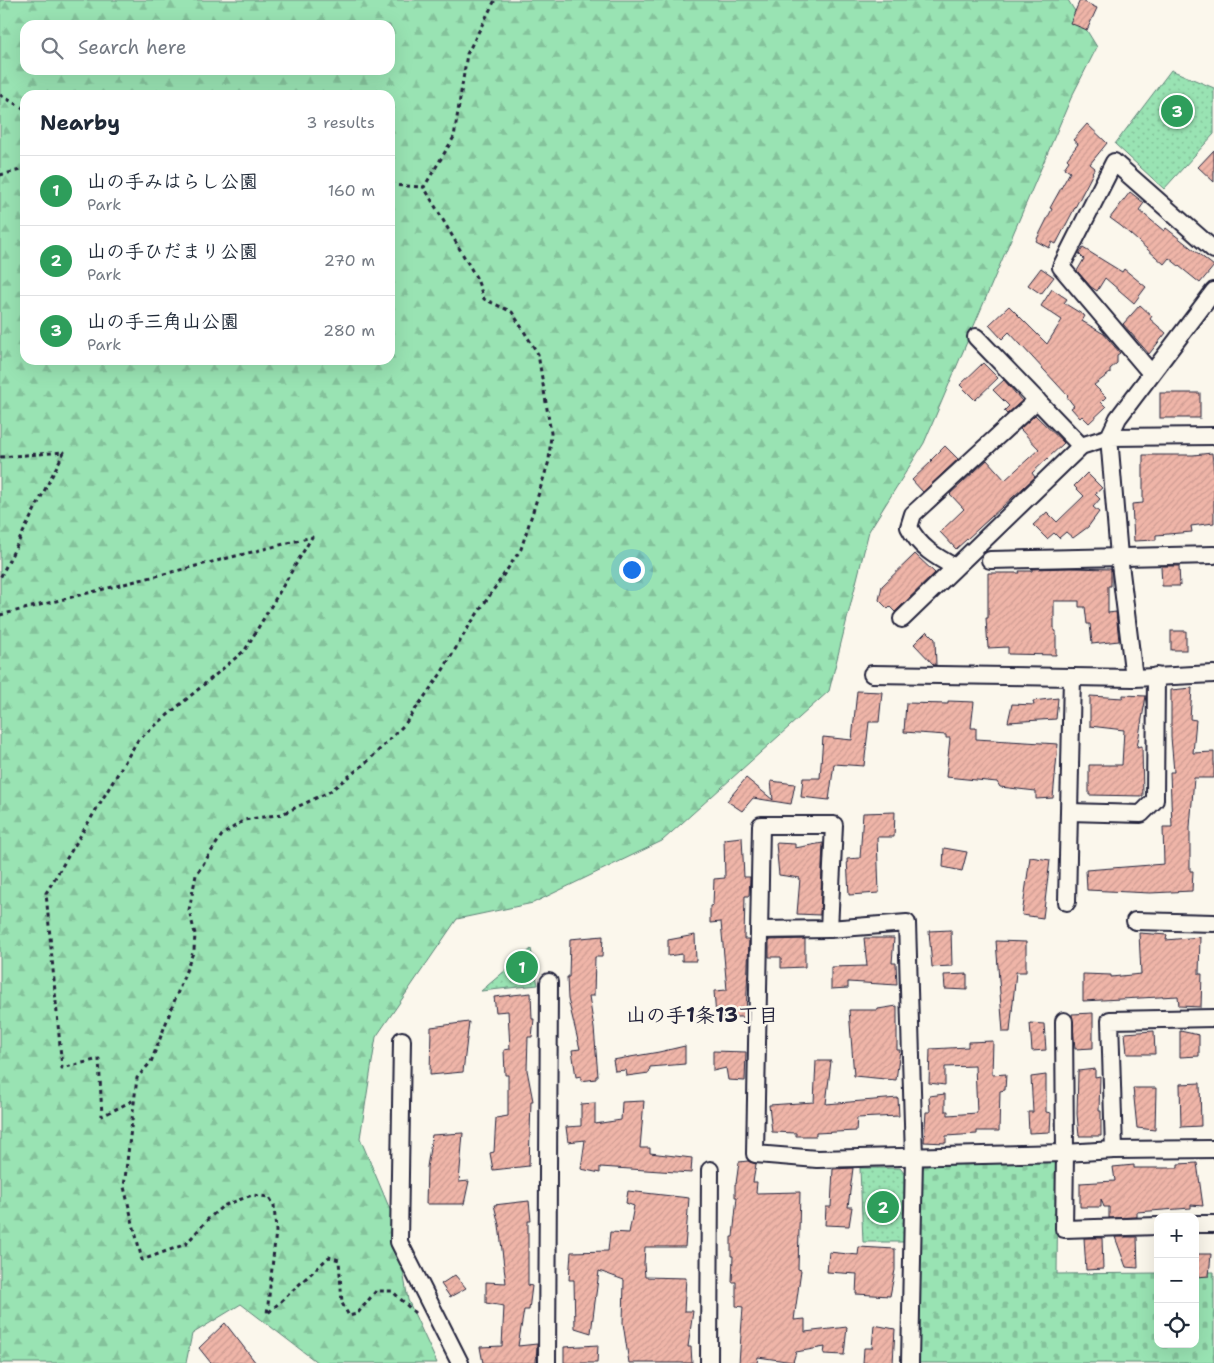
<!DOCTYPE html>
<html lang="en">
<head>
<meta charset="utf-8">
<style>
  :root { --surface:#fff; --page:#f6f6f7; --text:#1f2937; --muted:#747a83; --line:#e0e1e3; --accent:#ea580c }
  body { margin:0; font-family:"Shantell Sans","Klee One",sans-serif; background:var(--page); color:var(--text) }
  .controls { position:absolute; right:15px; bottom:15px; display:grid; overflow:hidden; border-radius:10px; box-shadow:0 5px 20px #0002 }
  .controls button { width:45px; height:45px; display:grid; place-items:center; padding:0; border:0; border-bottom:1px solid var(--line); background:var(--surface); color:var(--text); font:25px sans-serif }
  .you { position:absolute; left:631px; top:569px; width:18px; height:18px; margin:-12px; border:4px solid #fff; border-radius:50%; background:#1a73e8; box-shadow:0 0 0 8px #1a73e833 }
  .badge { display:grid; place-items:center; width:32px; height:32px; border-radius:50%; background:var(--accent); color:#fff; font-size:16px; font-weight:700 }
  .pin { position:absolute; translate:-50% -50%; border:2px solid #fff; box-shadow:0 1px 5px #0006 }
  .list { margin:0; padding:0; list-style:none }
  h2 { display:flex; justify-content:space-between; align-items:center; height:65px; margin:0; padding:0 20px; font-size:21px }
  h2 small { font-size:16px; font-weight:400; color:var(--muted) }
  .list li { display:grid; grid-template-columns:32px 1fr auto; gap:15px; align-items:center; box-sizing:border-box; height:70px; padding:0 20px; border-top:1px solid var(--line) }
  .list b { display:block; font-size:19px; white-space:nowrap }
  .list p { margin:0; font-size:16px; white-space:nowrap; color:var(--muted) }
  .list em { font-size:16px; font-style:normal; color:var(--muted) }
  .icon { flex:none; width:28px; height:28px; fill:none; stroke:currentColor; stroke-width:2; stroke-linecap:round; stroke-linejoin:round }
  .map { position:relative; flex:none; width:1214px; height:1363px; overflow:hidden }
  .search { position:absolute; background:var(--surface); box-shadow:0 5px 20px #0002; left:20px; top:20px; width:375px; height:55px; display:flex; align-items:center; gap:12px; box-sizing:border-box; padding:0 18px; border-radius:15px; color:var(--muted); font-size:19px }
  .panel { position:absolute; background:var(--surface); box-shadow:0 5px 20px #0002; left:20px; top:90px; width:375px; height:275px; border-radius:15px }
  .map>svg:first-child { display:block }
  .grass { fill:url(#grass-dots); stroke:#5e8277 }
  .forest { fill:url(#forest-firs); stroke:#5e8277; fill-rule:evenodd }
  .cemetery { fill:url(#cemetery-stones); stroke:#5e8277 }
  .building { fill:url(#building-hatch); stroke:#22223b }
  .lines { fill:none; stroke-linecap:round; stroke-linejoin:round }
  .street-casing { stroke:#22223b; stroke-width:20 }
  .path { stroke:#22223b; stroke-width:3; stroke-dasharray:4 4; stroke-linecap:butt }
  .street { stroke:#fbf7ec; stroke-width:16 }
  .labels { text-anchor:middle; dominant-baseline:central; stroke-width:5; stroke-linejoin:round; paint-order:stroke }
  .neighbourhood-label { font-size:20px; font-weight:bold; fill:#22223b; stroke:#fbf7ec }
</style>
</head>
<body>
<div class="map">
<svg width="1214" height="1363" viewBox="0 0 1214 1363">
  <defs>
    <pattern id="grass-dots" width="8" height="8" patternUnits="userSpaceOnUse" patternTransform="scale(1.25)"><rect width="8" height="8" fill="#99e3b3"/><path d="M2 2h.1M6 6h.1" fill="none" stroke="#84c29b" stroke-width="1.8" stroke-linecap="round"/></pattern>
    <pattern id="forest-firs" width="22" height="20" patternUnits="userSpaceOnUse" patternTransform="scale(1.25)"><rect width="22" height="20" fill="#99e3b3"/><path d="M5 1l3.5 6h-7zM16 11l3.5 6h-7z" fill="#84c29b"/></pattern>
    <pattern id="cemetery-stones" width="16" height="16" patternUnits="userSpaceOnUse" patternTransform="scale(1.25)"><rect width="16" height="16" fill="#99e3b3"/><path d="M2 7V4a2 2 0 0 1 4 0v3zM10 15v-3a2 2 0 0 1 4 0v3z" fill="#84c29b"/></pattern>
    <pattern id="building-hatch" width="6" height="6" patternUnits="userSpaceOnUse" patternTransform="scale(1.25)"><rect width="6" height="6" fill="#efb5a8"/><path d="M-1 1l2-2M0 6l6-6M5 7l2-2" fill="none" stroke="#cd9b92"/></pattern>
  </defs>
  <rect width="100%" height="100%" fill="#fbf7ec"/>
  <filter id="ink" filterUnits="userSpaceOnUse"><feTurbulence type="fractalNoise" baseFrequency=".02" numOctaves="2"/><feDisplacementMap in="SourceGraphic" scale="10" xChannelSelector="R" yChannelSelector="G"/><feConvolveMatrix kernelMatrix="1 2 1 2 8 2 1 2 1" color-interpolation-filters="sRGB"/></filter>
  <g filter="url(#ink)">
    <g class="grass">
      <path d="M1171,70L1214,88V134L1164,189L1115,144Z"/>
      <path d="M531,949L538,985L481,991Z"/>
      <path d="M860,1168H900L904,1173L905,1242H863Z"/>
    </g>
    <path class="forest" d="M0,0H1068L1097,47L1071,98L924,443L869,531L829,691L662,841L533,903L457,919L376,1037L360,1138L394,1219L408,1300L437,1363H318L241,1304L192,1334L186,1363H0ZM25,25H390V70H25ZM25,95H390V360H25Z"/>
    <path class="cemetery" d="M1058,1160L1057,1274L1158,1273V1344H1195V1272H1214V1363H918L919,1164Z"/>
    <g class="building">
      <path d="M1080,0L1097,8L1087,30L1070,23Z"/>
      <path d="M1087,124L1107,143L1090,164L1095,168L1092,172L1093,173L1056,244L1052,242L1049,248L1036,241L1052,209L1050,208L1070,172L1064,168L1069,161L1067,159L1078,144L1073,140Z"/>
      <path d="M1214,150V182L1198,167Z"/>
      <path d="M1130,192L1144,203L1139,210L1164,231L1166,228L1214,266L1200,283L1169,258L1164,264L1121,226L1110,218Z"/>
      <path d="M1083,248L1122,272L1124,269L1146,287L1134,303L1105,278L1097,291L1091,287L1077,271L1084,259L1079,254Z"/>
      <path d="M1041,268L1054,277L1041,294L1028,285Z"/>
      <path d="M1052,289L1067,299L1064,303L1085,316L1082,321L1104,334L1120,353L1117,355V363L1110,369V373L1094,385L1106,397L1101,402L1106,407L1089,423L1082,416L1080,418L1071,408L1074,406L1067,397L1068,396L1009,332L1002,339L989,325L1009,306L1047,344L1062,320L1041,306Z"/>
      <path d="M1140,305L1152,316L1150,319L1166,333L1149,354L1123,324Z"/>
      <path d="M983,363L998,378L975,400L960,385Z"/>
      <path d="M1004,380L1022,401L1007,414L1004,411L1009,406L993,390Z"/>
      <rect x="1160" y="393" width="40" height="25"/>
      <path d="M1035,415L1064,443L1032,473L1035,477L956,549L940,532L964,509L950,494L987,460L1005,480L1039,449L1020,429Z"/>
      <path d="M945,446L958,459L923,492L912,480L932,461L931,460Z"/>
      <path d="M1212,453L1214,472V523L1191,526L1192,532L1156,535V540L1134,541L1132,504L1143,503V455H1193Z"/>
      <path d="M1087,473L1102,488L1095,494L1100,499L1093,507L1099,512L1088,527L1073,538L1066,532L1059,538L1054,533L1047,539L1033,525L1047,512L1057,522L1084,496L1074,486Z"/>
      <path d="M915,554L935,573L895,612L890,607L888,609L879,600L882,586Z"/>
      <path d="M1161,566H1179L1180,586H1162Z"/>
      <path d="M1070,568L1111,569V586H1108V613L1116,612L1119,641L1092,644L1090,624H1087L1085,607H1079V601H1054V631H1056V655L1008,654V647L988,648L986,618H988V573H1020L1019,571H1032V569Z"/>
      <path d="M927,631L935,639L936,665H934L914,644Z"/>
      <rect x="1171" y="631" width="15" height="19"/>
      <path d="M1192,688L1190,719L1196,720L1193,753L1214,752V778H1194L1190,827V871H1193L1192,891L1150,893L1087,890L1086,870L1164,864L1163,827H1172L1170,772H1174L1171,737V690Z"/>
      <path d="M857,691L882,692L879,722H869L864,766L834,764L829,800L801,797L803,778H820L823,737L852,740Z"/>
      <path d="M1123,695L1146,696L1137,747L1142,746L1143,796L1089,795V765H1122L1124,730L1090,726V696L1123,698Z"/>
      <path d="M1058,698L1056,719L1008,722L1012,704L1034,705L1033,701Z"/>
      <path d="M948,701L974,702L971,728H976V739L1058,744L1053,798L1036,799V791L1000,787L997,782L946,777L950,738H946V735L904,732L906,703L948,704Z"/>
      <path d="M746,778L773,800L771,781L795,784L791,804L753,798L742,811L727,801Z"/>
      <path d="M895,812L894,837H877L879,893L849,895L847,859L860,858L863,813Z"/>
      <path d="M742,837L744,877H750L749,896H745L744,939H749L746,1017H716L714,991L727,990L721,922L710,923V906L713,905L714,879L725,878L724,839Z"/>
      <path d="M776,843L795,844V848L823,843L820,915L797,914L800,878L779,875Z"/>
      <path d="M944,848L967,852L962,871L943,867Z"/>
      <path d="M1030,857L1050,860L1043,918L1022,915Z"/>
      <path d="M951,930L952,966L932,967L929,931Z"/>
      <path d="M1139,933L1167,935L1166,940L1200,937L1199,974H1202L1201,1007L1179,1006L1178,996L1083,1001V974L1111,975V977L1141,974Z"/>
      <path d="M695,935L696,961H682V954L668,956V940Z"/>
      <path d="M603,936L602,957H595L594,996H589L594,1028L598,1076H596V1079L581,1081V1076L576,1077L572,1050L580,1049L568,999L567,977H569L570,939Z"/>
      <path d="M864,938H894L892,963H896L897,985L848,982V988L831,989V967L867,966Z"/>
      <path d="M805,939V967L781,968V957H769V940Z"/>
      <path d="M996,941L1026,942V972H1016L1010,1032H1003Z"/>
      <path d="M967,974V990L945,989L944,975Z"/>
      <path d="M531,993L532,1019H534L532,1037H528L527,1070L533,1101H531L529,1166L493,1170L490,1153L494,1152L496,1118L508,1116V1075H505L504,1050L510,1049L508,1011L496,1012L494,997Z"/>
      <path d="M897,1006V1050H900L896,1080L854,1076L849,1010H878V1009Z"/>
      <path d="M1093,1013V1048L1075,1049L1072,1014Z"/>
      <path d="M469,1022L463,1072L430,1075L431,1027Z"/>
      <path d="M1030,1023L1044,1024L1046,1050L1032,1051Z"/>
      <path d="M1154,1031L1155,1054H1127L1125,1033Z"/>
      <path d="M1180,1031L1199,1035V1056L1180,1057Z"/>
      <path d="M993,1041L992,1075L1006,1074L1005,1090L1000,1091L999,1131H977V1134L946,1136V1143L924,1142L926,1112H930L929,1096L945,1094V1111H948V1115L977,1113L975,1066L945,1067V1085L929,1083L930,1049L968,1047V1042Z"/>
      <path d="M685,1046V1064L650,1067L649,1073L627,1076L626,1070L615,1071L613,1060L659,1052Z"/>
      <path d="M713,1051L746,1052L745,1081L728,1080L726,1068L713,1071Z"/>
      <path d="M816,1061H831L826,1104L898,1098L899,1116L857,1118L856,1131L816,1133V1136H796V1133L772,1132L769,1105L814,1102Z"/>
      <path d="M1095,1069V1077L1100,1076L1099,1111H1101V1136H1079L1077,1114L1078,1071Z"/>
      <path d="M1046,1075V1112L1051,1113L1050,1132L1029,1133L1028,1112H1033L1031,1077Z"/>
      <path d="M1200,1083L1201,1126L1181,1127L1180,1084Z"/>
      <path d="M1133,1088H1156L1155,1130L1137,1128Z"/>
      <path d="M644,1101L640,1148H650V1153L692,1158L691,1173L600,1167V1173L581,1169L585,1140L568,1142L566,1127L581,1126V1104L595,1103V1124L621,1120L622,1102Z"/>
      <path d="M463,1133L459,1182L469,1181L464,1204H426L427,1167L432,1135Z"/>
      <path d="M748,1161L756,1164L753,1182H757L756,1193L800,1192L798,1269L801,1270L794,1320L805,1319V1332L847,1327L844,1355L824,1354L825,1347L796,1352L793,1362L758,1357L757,1363H739L743,1307L736,1306V1282H732L733,1256H731V1237H733L737,1197H735V1184H736L739,1162Z"/>
      <path d="M1197,1163L1203,1206L1191,1205V1208L1137,1212V1217L1109,1218V1207H1104L1101,1199V1207H1080V1183L1115,1181L1113,1167L1134,1165V1168H1178V1164Z"/>
      <path d="M853,1168L848,1207H852L849,1226L825,1225L826,1207H831L833,1169Z"/>
      <path d="M628,1191L689,1198L685,1247H645L644,1264L645,1277L686,1278L684,1311H693L688,1347H691L692,1363H629L623,1323L624,1280L599,1271L591,1333L575,1328L574,1280H569L571,1252L608,1251L610,1232L629,1233L634,1206L626,1203Z"/>
      <path d="M529,1201L531,1221H528V1285L532,1286L529,1310H524L518,1346L537,1344L536,1363H483L480,1347L502,1346L504,1306L486,1303V1282L506,1283L499,1225L494,1205Z"/>
      <path d="M1115,1237H1137L1138,1268L1126,1267Z"/>
      <path d="M1084,1238H1102L1103,1269L1086,1270Z"/>
      <path d="M859,1247L895,1249V1270L890,1296L856,1294L857,1274L827,1272L829,1252L858,1255Z"/>
      <path d="M1196,1254H1211L1209,1276L1196,1277Z"/>
      <path d="M455,1275L466,1288L450,1297L441,1284Z"/>
      <path d="M225,1323L256,1363H211L199,1348Z"/>
      <path d="M874,1325L895,1329L893,1363H863L864,1348H872Z"/>
      <path d="M598,1345L597,1363H564V1347Z"/>
    </g>
    <g class="lines">
      <defs>
        <g id="street">
          <path d="M976,337L1081,446"/>
          <path d="M1150,372L1061,267L1114,162L1214,250"/>
          <path d="M990,560L1214,555"/>
          <path d="M955,567C936,557 919,547 909,527L913,514L1037,400"/>
          <path d="M902,619L1081,446L1109,437L1118,418L1214,291"/>
          <path d="M872,674L1134,678L1214,674"/>
          <path d="M1134,678L1119,556L1109,437L1214,436"/>
          <path d="M1069,812L1141,814L1155,800L1156,676"/>
          <path d="M1067,902L1072,677"/>
          <path d="M1135,921L1214,923"/>
          <path d="M829,929L834,825H761L755,1154L817,1159L1065,1153L1114,1150L1214,1149"/>
          <path d="M759,930L829,929L907,923L914,1157L910,1363"/>
          <path d="M1064,1021L1065,1153L1064,1229L1158,1226"/>
          <path d="M402,1040L399,1242L460,1363"/>
          <path d="M1114,1150L1110,1020L1214,1018"/>
          <path d="M1195,1224H1214"/>
          <path d="M547,1363L549,982"/>
          <path d="M709,1363L710,1170"/>
        </g>
      </defs>
      <use href="#street" class="street-casing"/>
      <g class="path">
        <path d="M0,95L25,109"/>
        <path d="M0,175L25,169"/>
        <path d="M390,185L424,187L454,137L467,54L495,0"/>
        <path d="M0,457L64,452L0,578"/>
        <path d="M0,615L312,537L245,650L138,740L46,893L62,1068L99,1059L102,1116L134,1100"/>
        <path d="M415,1313L392,1291H376L357,1314L349,1316L342,1303L339,1260L329,1257L267,1314L276,1231L274,1205L269,1197L252,1195L223,1206L208,1219L186,1244L142,1260L124,1187L137,1078L151,1062L194,950L195,934L189,910L196,875L222,835L244,820L282,814L329,792L367,762L405,724L440,675L469,626L521,549L549,461L551,433L538,354L512,312L484,299L477,279L424,187"/>
      </g>
      <use href="#street" class="street"/>
    </g>
  </g>
  <g class="labels">
    <g class="neighbourhood-label">
      <text x="702" y="1015">山の手1条13丁目</text>
    </g>
  </g>
</svg>
<div class="controls">
<button>+</button>
<button>−</button>
<button><svg class="icon" aria-label="locate" viewBox="0 0 24 24"><circle cx="12" cy="12" r="6"/><path d="M12 2v4M12 18v4M2 12h4M18 12h4"/></svg></button>
</div>
<div class="you"></div>
<div class="pin badge" style="left:522px;top:967px;background:#2e9e5b">1</div>
<div class="pin badge" style="left:883px;top:1207px;background:#2e9e5b">2</div>
<div class="pin badge" style="left:1177px;top:111px;background:#2e9e5b">3</div>
<div class="search"><svg class="icon" aria-label="search" viewBox="0 0 24 24"><circle cx="10" cy="10" r="6"/><path d="M15 15l6 6"/></svg>Search here</div>
<section class="panel">
<h2>Nearby<small>3 results</small></h2>
<ul class="list">
<li><span class="badge" style="background:#2e9e5b">1</span><div><b>山の手みはらし公園</b><p>Park</p></div><em>160 m</em></li>
<li><span class="badge" style="background:#2e9e5b">2</span><div><b>山の手ひだまり公園</b><p>Park</p></div><em>270 m</em></li>
<li><span class="badge" style="background:#2e9e5b">3</span><div><b>山の手三角山公園</b><p>Park</p></div><em>280 m</em></li>
</ul>
</section>
</div>
</body>
</html>
